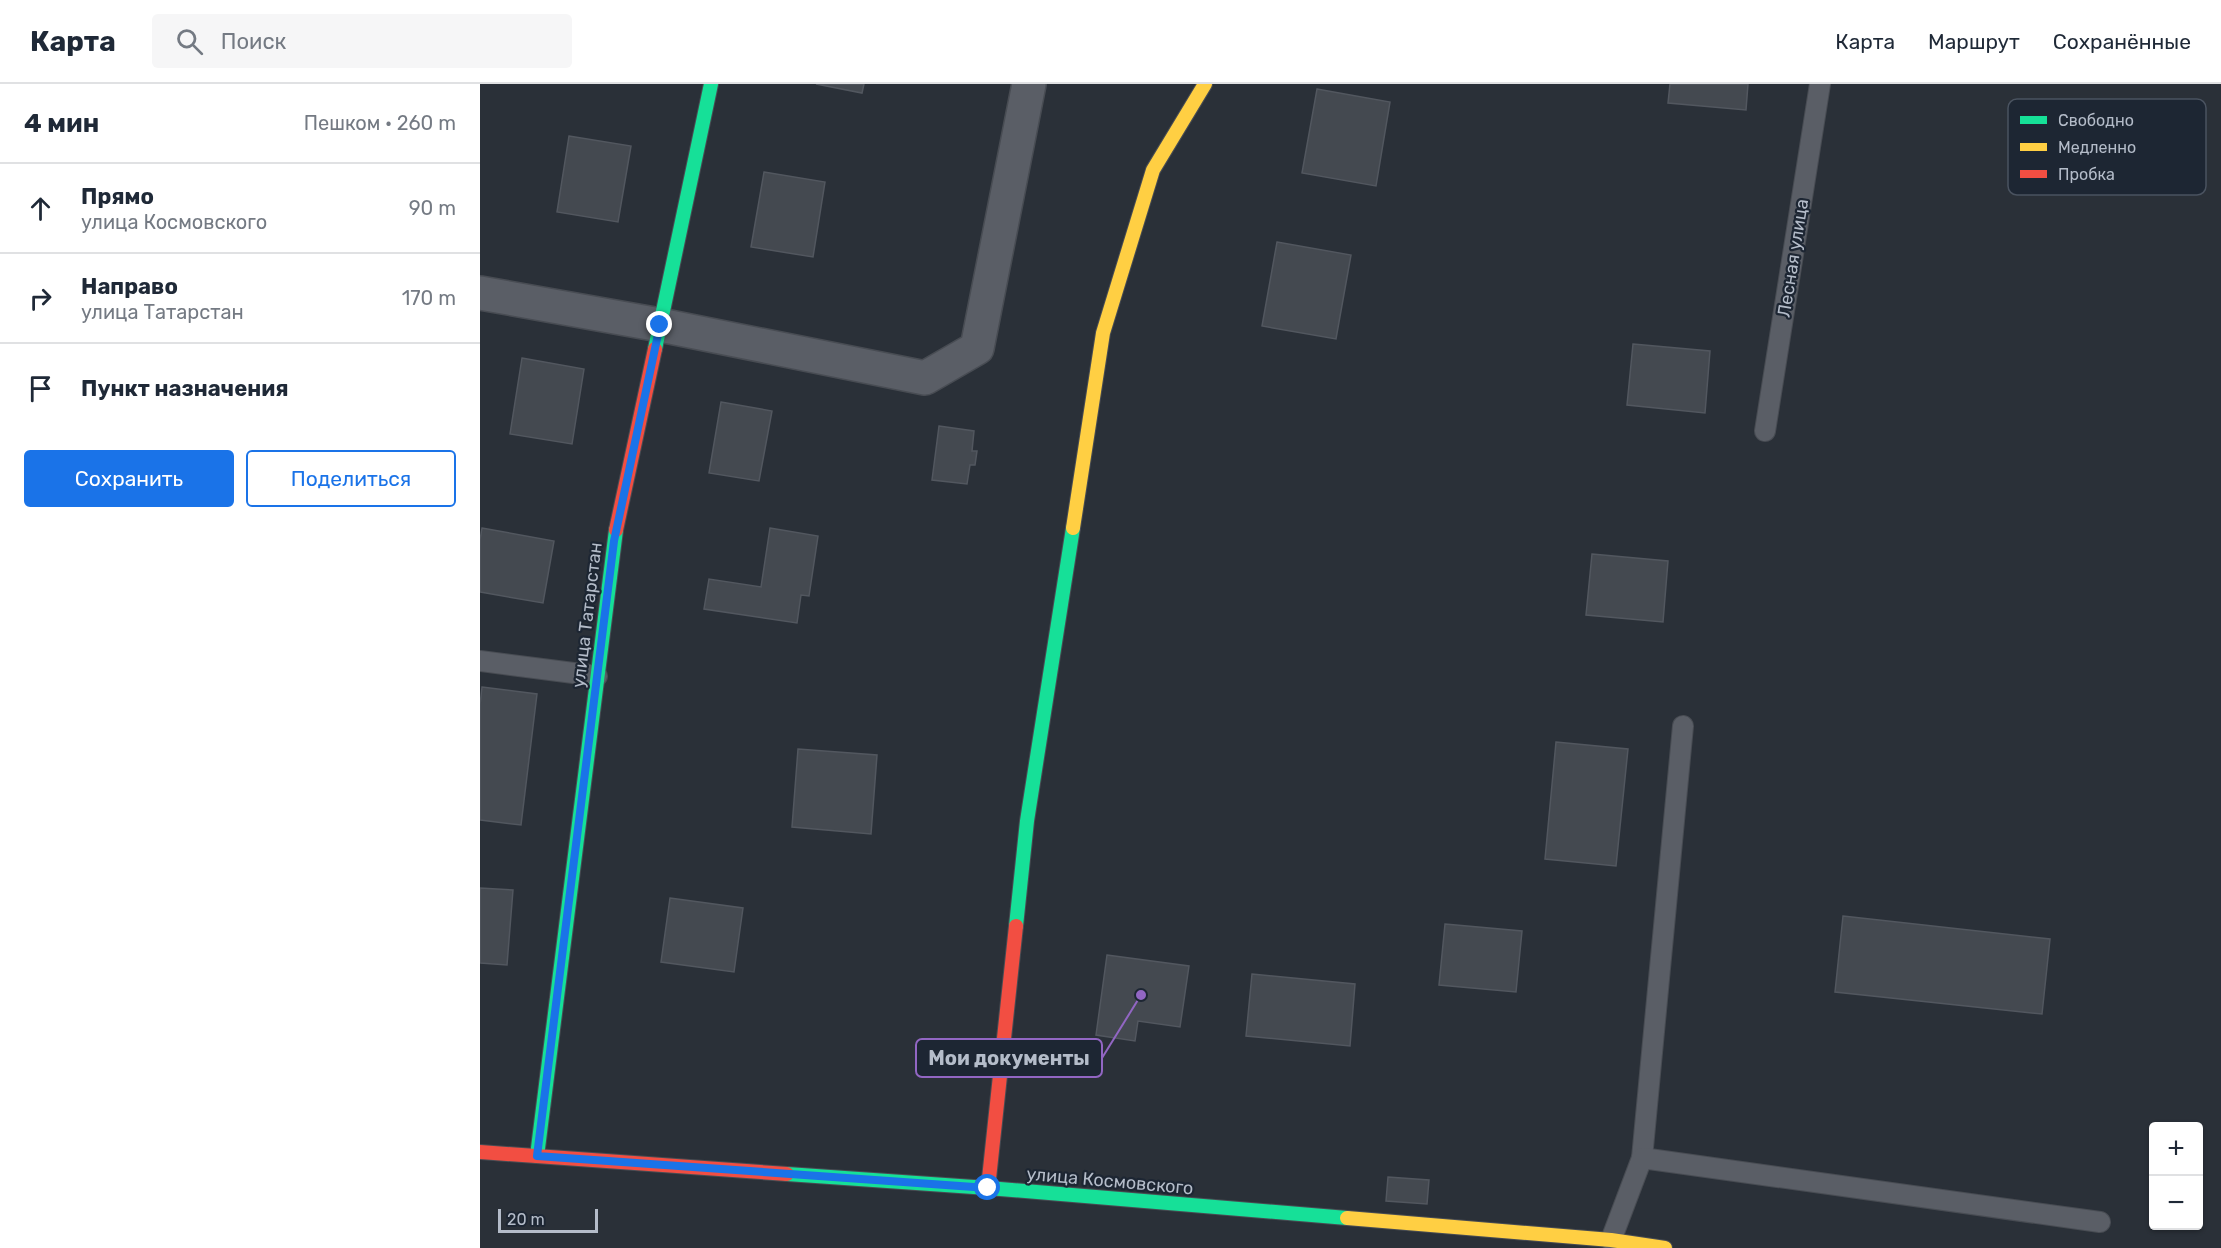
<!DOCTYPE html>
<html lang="ru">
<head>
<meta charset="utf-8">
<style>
  :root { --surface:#fff; --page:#f6f6f7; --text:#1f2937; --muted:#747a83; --line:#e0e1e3; --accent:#1a73e8 }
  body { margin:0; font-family:Rubik,sans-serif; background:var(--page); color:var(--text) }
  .controls { position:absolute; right:18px; bottom:18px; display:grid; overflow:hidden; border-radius:6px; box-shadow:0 2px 4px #0004 }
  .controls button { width:54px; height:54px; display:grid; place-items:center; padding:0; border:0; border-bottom:2px solid var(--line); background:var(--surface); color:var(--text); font:30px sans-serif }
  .scale { position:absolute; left:18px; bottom:15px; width:100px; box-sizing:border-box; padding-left:6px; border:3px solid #b4bcc9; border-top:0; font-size:16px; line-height:21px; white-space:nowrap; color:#b4bcc9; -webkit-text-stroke:4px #1d2633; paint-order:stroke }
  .stop { position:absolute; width:18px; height:18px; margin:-14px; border:4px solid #1a73e8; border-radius:50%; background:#fff }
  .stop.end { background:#1a73e8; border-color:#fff; box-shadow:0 2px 6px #0008 }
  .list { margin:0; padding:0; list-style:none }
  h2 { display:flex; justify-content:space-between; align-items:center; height:78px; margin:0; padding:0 24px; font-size:26px }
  h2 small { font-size:20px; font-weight:400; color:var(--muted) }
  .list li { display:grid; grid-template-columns:39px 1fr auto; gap:18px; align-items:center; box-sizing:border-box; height:90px; padding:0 24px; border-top:2px solid var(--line) }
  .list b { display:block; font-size:22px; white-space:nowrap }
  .list p { margin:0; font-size:20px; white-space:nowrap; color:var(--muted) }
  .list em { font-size:20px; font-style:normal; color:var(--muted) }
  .actions { display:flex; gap:12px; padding:18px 24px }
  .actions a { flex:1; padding:14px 0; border:2px solid var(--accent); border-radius:6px; text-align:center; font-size:21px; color:var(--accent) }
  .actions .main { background:var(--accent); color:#fff }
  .icon { flex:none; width:33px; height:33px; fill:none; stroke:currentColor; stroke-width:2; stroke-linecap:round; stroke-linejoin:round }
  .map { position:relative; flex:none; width:1741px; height:1164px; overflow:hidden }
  header { display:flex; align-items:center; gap:36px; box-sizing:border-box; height:84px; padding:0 30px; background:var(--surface); border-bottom:2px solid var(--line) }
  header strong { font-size:28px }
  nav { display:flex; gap:33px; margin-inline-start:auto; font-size:21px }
  .search { width:420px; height:54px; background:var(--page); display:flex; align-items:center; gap:15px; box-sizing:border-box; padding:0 21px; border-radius:6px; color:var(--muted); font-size:22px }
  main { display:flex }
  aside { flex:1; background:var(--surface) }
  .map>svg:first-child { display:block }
  .building { fill:#444950; stroke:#52575f; stroke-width:1.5 }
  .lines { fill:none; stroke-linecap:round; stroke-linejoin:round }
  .lane-casing { stroke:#484c53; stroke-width:22 }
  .street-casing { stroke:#484c53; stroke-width:36 }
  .fast-casing { stroke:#484c53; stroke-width:16 }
  .slow-casing { stroke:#484c53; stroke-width:16 }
  .jam-casing { stroke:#484c53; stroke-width:16 }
  .lane { stroke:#5a5e66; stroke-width:20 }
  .street { stroke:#5a5e66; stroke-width:33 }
  .fast { stroke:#16e098; stroke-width:14 }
  .slow { stroke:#ffcf43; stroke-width:14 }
  .jam { stroke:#f24e42; stroke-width:14 }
  .route { stroke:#1a73e8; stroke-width:8 }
  .labels { text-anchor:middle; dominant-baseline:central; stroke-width:4.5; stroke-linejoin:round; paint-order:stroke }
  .street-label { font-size:18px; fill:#b4bcc9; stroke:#1d2633 }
  .key { fill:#1d2633; stroke:#4a5360; stroke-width:1.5 }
  .key-label { font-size:16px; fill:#b4bcc9 }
  .leader { fill:none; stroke:#9266c3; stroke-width:2 }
  .callout-dot { fill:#9266c3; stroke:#1d2633; stroke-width:2 }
  .callout { fill:#1d2633; stroke:#9266c3; stroke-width:2 }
  .callout-label { font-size:20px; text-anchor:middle; font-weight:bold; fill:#b4bcc9 }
</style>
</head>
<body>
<header>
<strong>Карта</strong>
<div class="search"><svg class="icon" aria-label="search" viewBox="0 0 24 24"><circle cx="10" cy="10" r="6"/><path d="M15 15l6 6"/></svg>Поиск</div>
<nav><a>Карта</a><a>Маршрут</a><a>Сохранённые</a></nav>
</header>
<main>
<aside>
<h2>4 мин<small>Пешком · 260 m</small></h2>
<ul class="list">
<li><svg class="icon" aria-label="ahead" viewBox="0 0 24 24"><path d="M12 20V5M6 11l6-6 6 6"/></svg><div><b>Прямо</b><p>улица Космовского</p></div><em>90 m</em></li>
<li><svg class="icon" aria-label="right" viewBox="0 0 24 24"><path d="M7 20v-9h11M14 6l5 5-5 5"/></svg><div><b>Направо</b><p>улица Татарстан</p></div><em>170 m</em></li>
<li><svg class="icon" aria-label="arrive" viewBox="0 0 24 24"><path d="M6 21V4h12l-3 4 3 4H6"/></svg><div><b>Пункт назначения</b></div></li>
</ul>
<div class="actions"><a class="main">Сохранить</a><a>Поделиться</a></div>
</aside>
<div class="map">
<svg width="1741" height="1164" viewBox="0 0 1741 1164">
  <rect width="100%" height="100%" fill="#2a3038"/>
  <g class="building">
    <path d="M336,0H384L382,9Z"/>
    <path d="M1190,0H1268L1266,26L1188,19Z"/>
    <path d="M837,5L910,18L896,102L822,89Z"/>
    <path d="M89,52L151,62L138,138L77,128Z"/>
    <path d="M284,88L345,98L333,173L271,163Z"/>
    <path d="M797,158L871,171L856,255L782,242Z"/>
    <path d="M1153,260L1230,267L1225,329L1147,321Z"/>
    <path d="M42,274L104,285L92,360L30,350Z"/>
    <path d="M241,318L292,327L279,397L229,389Z"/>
    <path d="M459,342L494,347L492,367H497L495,381H490L487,400L452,396Z"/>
    <path d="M2,444L74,457L63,519L0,508V456Z"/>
    <path d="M290,444L338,452L329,512L321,511L317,539L224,525L229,495L281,503Z"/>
    <path d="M1112,470L1188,477L1183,538L1106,531Z"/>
    <path d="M2,603L57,610L41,741L0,736V621Z"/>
    <path d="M1076,658L1148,665L1136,782L1065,775Z"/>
    <path d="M318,665L397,671L391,750L312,743Z"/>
    <path d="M0,804L33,806L27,881L0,879Z"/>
    <path d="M190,814L263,824L254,888L181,878Z"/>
    <path d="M1363,832L1570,855L1562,930L1355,908Z"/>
    <path d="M965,840L1042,847L1036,908L959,901Z"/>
    <path d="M627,871L709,882L700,943L658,937L655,957L616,951Z"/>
    <path d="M772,890L875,900L870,962L766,952Z"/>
    <path d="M908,1093L949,1096L947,1120L906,1117Z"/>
  </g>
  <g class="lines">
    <defs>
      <g id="lane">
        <path d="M1285,347L1340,0"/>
        <path d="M0,577L117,592"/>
        <path d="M1162,1074L1203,642"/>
        <path d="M1131,1156L1162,1074L1620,1138"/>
      </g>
      <path id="street" d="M0,209L180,241L445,294L497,264L549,0"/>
      <g id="fast">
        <path d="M175,265L231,0"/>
        <path d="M536,842L547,737L593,444"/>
        <path d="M57,1072L136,446"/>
        <path d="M307,1090L508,1104L867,1134"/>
      </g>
      <g id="slow">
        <path d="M593,444L623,249L673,86L725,0"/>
        <path d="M867,1134L1131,1156L1185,1164"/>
      </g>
      <g id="jam">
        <path d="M136,446L175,265"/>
        <path d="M0,1068L307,1090"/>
        <path d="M508,1104L536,842"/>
      </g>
    </defs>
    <use href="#lane" class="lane-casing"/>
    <use href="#street" class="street-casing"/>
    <use href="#fast" class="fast-casing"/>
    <use href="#slow" class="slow-casing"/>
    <use href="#jam" class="jam-casing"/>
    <use href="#lane" class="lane"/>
    <use href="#street" class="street"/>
    <use href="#fast" class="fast"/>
    <use href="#slow" class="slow"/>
    <use href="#jam" class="jam"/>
  </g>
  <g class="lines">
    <path class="route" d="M180,241L134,457L57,1072L508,1104"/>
  </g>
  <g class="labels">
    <g class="street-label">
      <text transform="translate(1313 174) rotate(-81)">Лесная улица</text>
      <text transform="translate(107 531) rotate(-83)">улица Татарстан</text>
      <text transform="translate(630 1097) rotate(5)">улица Космовского</text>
    </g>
  </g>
  <rect x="1528" y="15" width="198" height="96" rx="9" class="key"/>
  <rect x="1540" y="32" width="27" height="8" fill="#16e098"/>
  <rect x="1540" y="59" width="27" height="8" fill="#ffcf43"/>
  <rect x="1540" y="86" width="27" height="8" fill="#f24e42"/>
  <g class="key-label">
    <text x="1578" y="42">Свободно</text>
    <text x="1578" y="69">Медленно</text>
    <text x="1578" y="96">Пробка</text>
  </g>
  <path class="leader" d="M661 911L622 974"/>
  <circle class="callout-dot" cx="661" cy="911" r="6"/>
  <rect class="callout" x="436" y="955" width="186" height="38" rx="6"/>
  <g class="callout-label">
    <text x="529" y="981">Мои документы</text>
  </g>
</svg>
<div class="controls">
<button>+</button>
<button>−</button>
</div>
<div class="scale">20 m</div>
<div class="stop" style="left:508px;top:1104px"></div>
<div class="stop end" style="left:180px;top:241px"></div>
</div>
</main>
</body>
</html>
